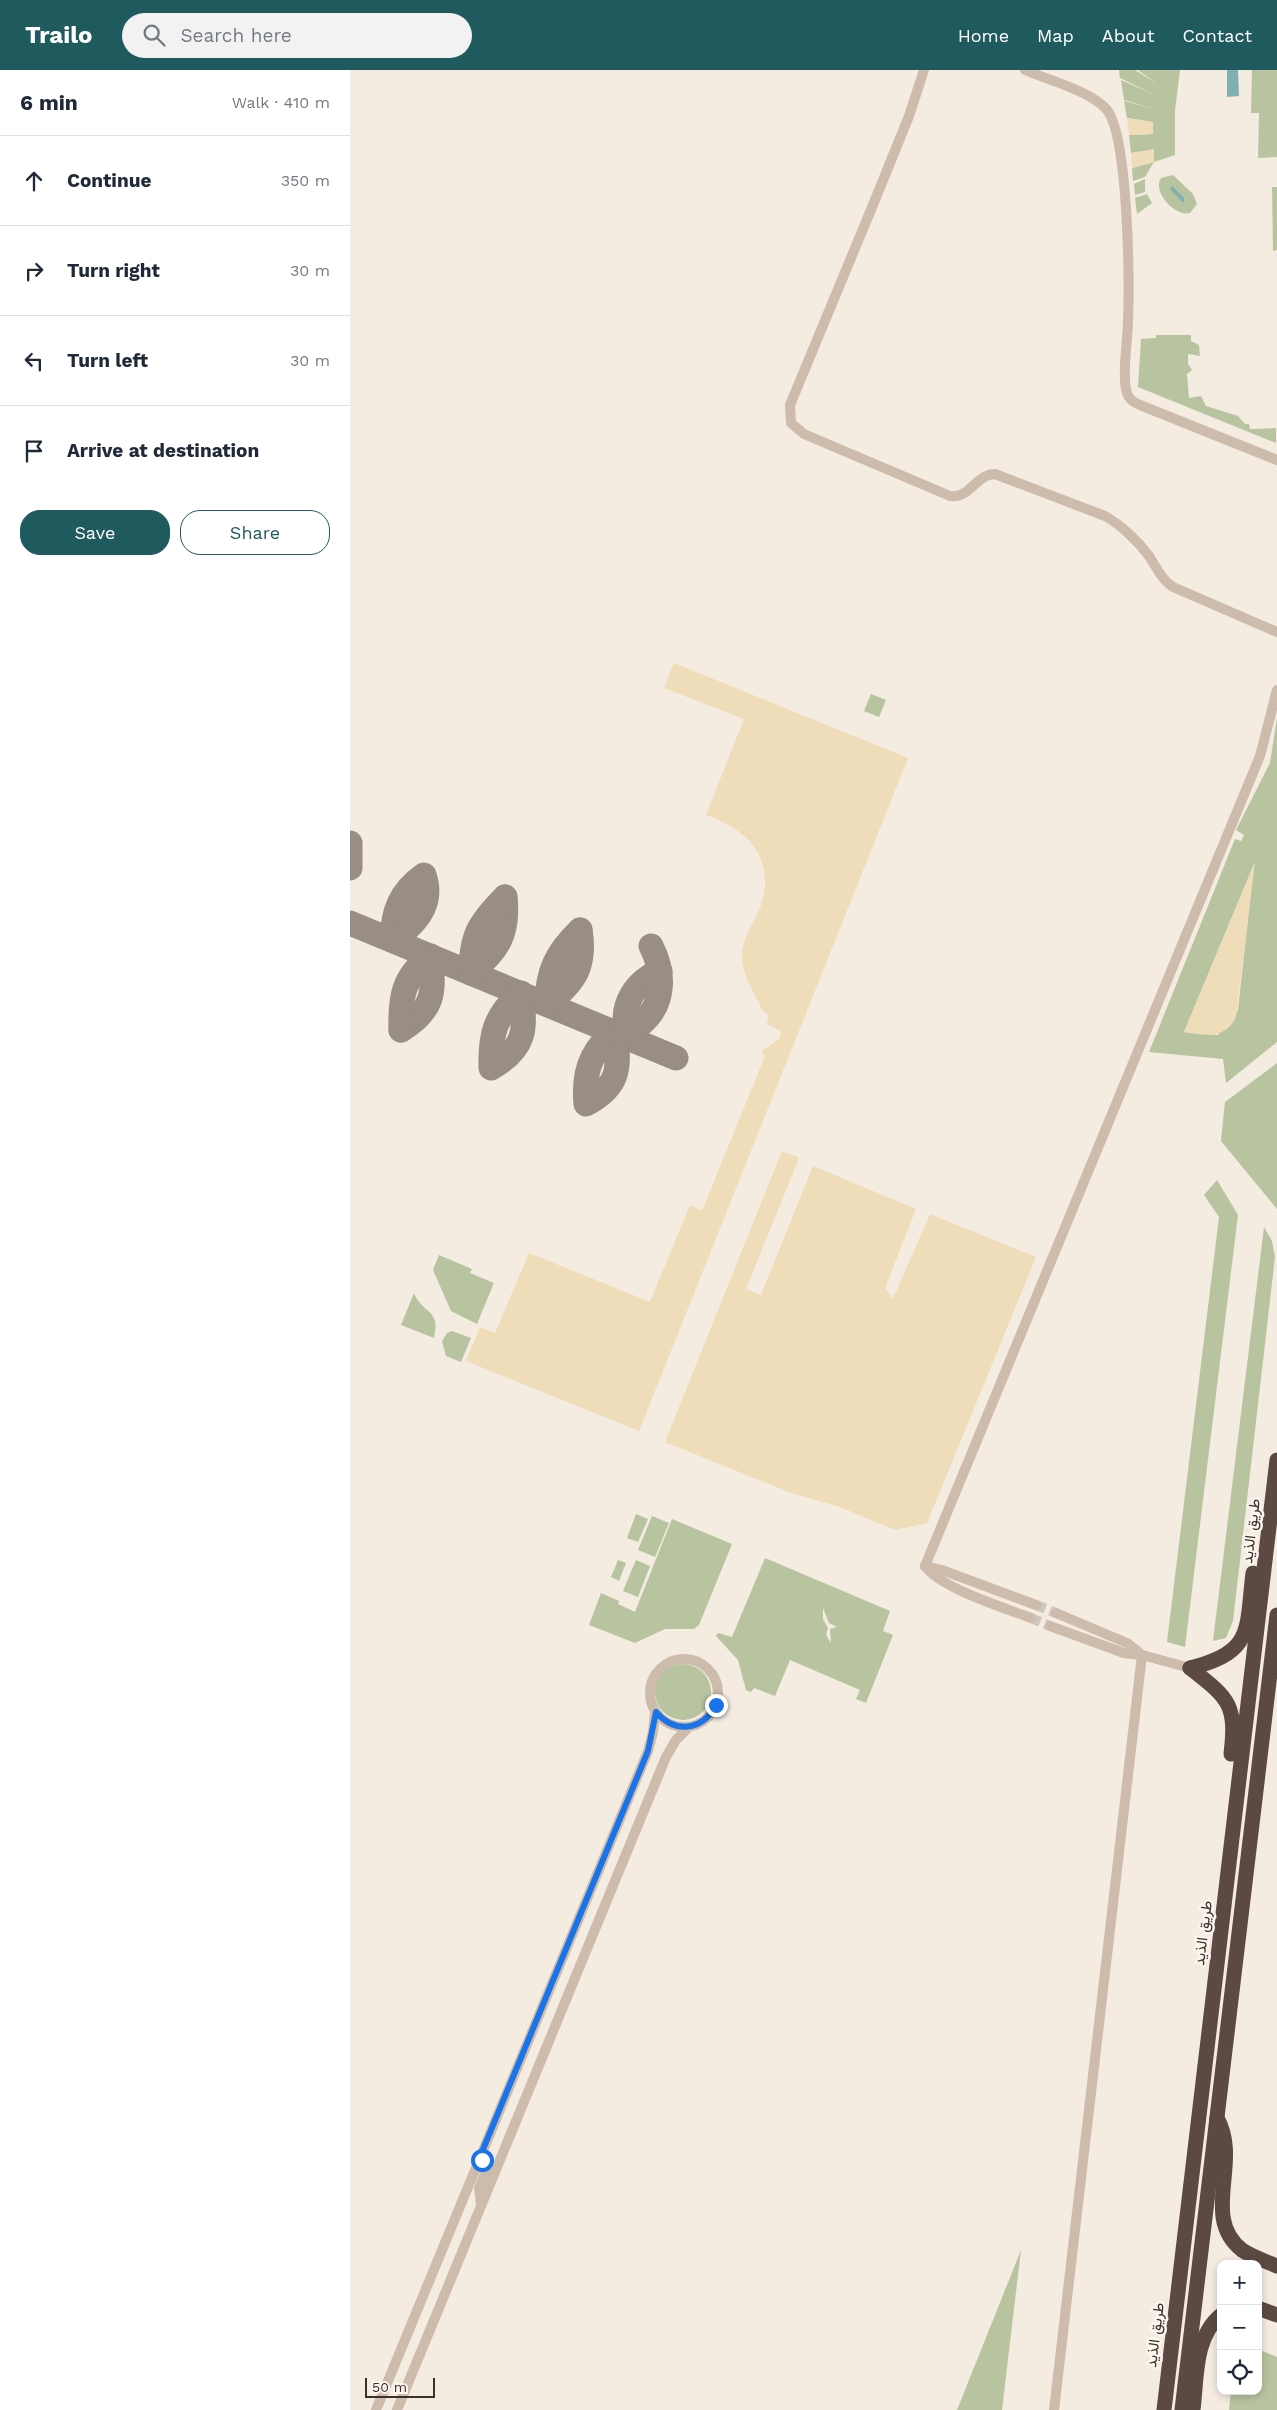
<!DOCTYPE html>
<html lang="en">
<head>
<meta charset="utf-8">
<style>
  :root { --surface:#fff; --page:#f2f2f3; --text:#1f2937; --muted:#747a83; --line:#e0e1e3; --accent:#1f5a5e }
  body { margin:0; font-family:"Work Sans",Vazirmatn,sans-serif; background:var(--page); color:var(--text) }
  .controls { position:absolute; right:15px; bottom:15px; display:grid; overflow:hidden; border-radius:10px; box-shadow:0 2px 8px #0003 }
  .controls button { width:45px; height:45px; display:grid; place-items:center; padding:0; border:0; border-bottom:1px solid var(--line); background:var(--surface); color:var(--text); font:25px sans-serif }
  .scale { position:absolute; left:15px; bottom:12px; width:70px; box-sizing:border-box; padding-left:5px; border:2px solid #3b302b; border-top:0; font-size:14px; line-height:18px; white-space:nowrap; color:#3b302b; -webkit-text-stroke:4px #fbf5ee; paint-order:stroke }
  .stop { position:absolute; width:15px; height:15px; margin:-11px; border:4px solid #1a73e8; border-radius:50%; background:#fff }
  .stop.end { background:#1a73e8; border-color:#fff; box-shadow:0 1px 5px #0008 }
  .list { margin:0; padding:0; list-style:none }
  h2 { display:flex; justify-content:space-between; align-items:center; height:65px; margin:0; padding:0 20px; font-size:21px }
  h2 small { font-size:16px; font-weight:400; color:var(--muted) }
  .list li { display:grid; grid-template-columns:32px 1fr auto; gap:15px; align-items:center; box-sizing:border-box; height:90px; padding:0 20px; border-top:1px solid var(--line) }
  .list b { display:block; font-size:19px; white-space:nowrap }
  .list em { font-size:16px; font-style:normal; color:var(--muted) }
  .actions { display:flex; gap:10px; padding:15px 20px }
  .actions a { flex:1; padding:11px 0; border:1px solid var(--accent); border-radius:20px; text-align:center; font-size:18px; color:var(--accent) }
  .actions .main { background:var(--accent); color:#fff }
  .icon { flex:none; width:28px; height:28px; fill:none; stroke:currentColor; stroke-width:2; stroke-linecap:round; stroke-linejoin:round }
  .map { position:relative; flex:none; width:927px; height:2340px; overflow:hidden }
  header { display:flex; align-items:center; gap:30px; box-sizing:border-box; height:70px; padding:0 25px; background:var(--accent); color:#fff }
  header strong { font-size:24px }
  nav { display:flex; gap:28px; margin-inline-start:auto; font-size:18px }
  .search { width:350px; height:45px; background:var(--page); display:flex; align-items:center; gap:12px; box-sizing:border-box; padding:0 18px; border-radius:28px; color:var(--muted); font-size:19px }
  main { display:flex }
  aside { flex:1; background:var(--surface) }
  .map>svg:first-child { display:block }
  .green { fill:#b8c4a0; fill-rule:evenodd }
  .sand { fill:#efdcb8 }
  .water { fill:#7fb0b2 }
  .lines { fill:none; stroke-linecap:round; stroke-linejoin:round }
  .taxiway { stroke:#988e86; stroke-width:25 }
  .minor-tunnel { stroke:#cfc6bd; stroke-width:10; stroke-dasharray:10 5; stroke-linecap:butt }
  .minor { stroke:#cdbbac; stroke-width:10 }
  .motorway { stroke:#5c4a42; stroke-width:15 }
  .route { stroke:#1a73e8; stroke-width:6 }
  .labels { text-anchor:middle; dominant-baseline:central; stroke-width:5; stroke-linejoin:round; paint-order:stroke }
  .street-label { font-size:15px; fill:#3b302b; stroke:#fbf5ee }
</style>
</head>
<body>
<header>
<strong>Trailo</strong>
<div class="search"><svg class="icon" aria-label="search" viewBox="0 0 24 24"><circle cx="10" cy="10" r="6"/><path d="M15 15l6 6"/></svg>Search here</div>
<nav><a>Home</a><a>Map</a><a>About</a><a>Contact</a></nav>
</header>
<main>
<aside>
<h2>6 min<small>Walk · 410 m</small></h2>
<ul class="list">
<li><svg class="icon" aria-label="ahead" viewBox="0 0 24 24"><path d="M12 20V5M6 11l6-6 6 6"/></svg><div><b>Continue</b></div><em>350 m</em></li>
<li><svg class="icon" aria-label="right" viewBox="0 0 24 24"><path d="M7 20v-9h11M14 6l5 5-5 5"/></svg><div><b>Turn right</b></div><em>30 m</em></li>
<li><svg class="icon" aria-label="left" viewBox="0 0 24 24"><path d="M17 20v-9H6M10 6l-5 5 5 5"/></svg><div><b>Turn left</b></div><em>30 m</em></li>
<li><svg class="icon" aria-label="arrive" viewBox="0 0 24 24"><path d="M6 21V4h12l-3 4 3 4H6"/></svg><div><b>Arrive at destination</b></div></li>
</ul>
<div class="actions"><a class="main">Save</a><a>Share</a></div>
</aside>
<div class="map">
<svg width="927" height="2340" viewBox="0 0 927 2340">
  <rect width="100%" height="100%" fill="#f4ebe1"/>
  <g class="green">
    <path d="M769,0H785L806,13L788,0H830L825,41V85L804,92L795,107L783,111L782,98L804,92V80L781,83L779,65L803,64V52L777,48L774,31L804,39L774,30L771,10L805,25L770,8Z"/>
    <path d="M902,0H927V87L908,88L909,43H901Z"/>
    <path d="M823,105L843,124L847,134L840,143C825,147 802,122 811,108Z"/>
    <path d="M795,109V122L785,125L784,114Z"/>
    <path d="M922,117H927V180L923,181Z"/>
    <path d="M797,124L802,133L787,144L785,128Z"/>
    <path d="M806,265H841V271L849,275L850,286L838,284V294L842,300L837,304L839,328L851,326L856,336L888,346L895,354H899L900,359L926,358V373L788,317L791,269L806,268Z"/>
    <path d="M521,624L536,630L529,647L514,641Z"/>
    <path d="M927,647V972L876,1013L873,989L799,982L885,769L891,771L894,765L886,760L920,693ZM904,794L888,940L868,965L834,962Z"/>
    <path d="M927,993V1139L871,1071L875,1032Z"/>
    <path d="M867,1110L888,1145L835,1577L817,1572L869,1147L854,1125Z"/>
    <path d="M914,1157L922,1171L925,1187L883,1551L876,1568L863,1571Z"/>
    <path d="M89,1185L122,1199L120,1203L144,1213L127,1254L101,1241L83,1200Z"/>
    <path d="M64,1223C73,1245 91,1238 84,1268L51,1255Z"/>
    <path d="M102,1261L121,1268L111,1292L96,1286L92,1271L97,1263Z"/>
    <path d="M286,1444L298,1449L288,1472L277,1468Z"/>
    <path d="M302,1446L319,1453L305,1487L288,1480Z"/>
    <path d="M322,1449L382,1474L349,1555L344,1559H315L285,1573L239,1555L251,1523L269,1531L268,1534L285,1542Z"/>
    <path d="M415,1488L540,1541L533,1561L543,1565L516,1633L506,1629L510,1620L440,1590L425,1626L404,1618L401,1622L396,1620L388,1590L366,1566L368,1563L382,1567ZM473,1538L479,1553L487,1557L480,1559L481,1573L476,1565L478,1558L473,1549Z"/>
    <path d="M268,1490L276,1493L269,1511L261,1507Z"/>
    <path d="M286,1490L300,1496L288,1527L273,1521Z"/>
    <circle cx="333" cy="1622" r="28"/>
    <path d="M671,2180L652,2340H607Z"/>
    <path d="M908,2279L927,2287V2340H879L881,2321H908Z"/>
  </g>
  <g class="sand">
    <path d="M777,48L803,52V64L779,65Z"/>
    <path d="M804,79V92L782,98L781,83Z"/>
    <path d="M324,593L558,688L289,1361L116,1291L130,1257L145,1263L179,1183L300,1232L340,1135L352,1141L415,986L411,982L430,968L431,961L417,954L419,945L413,941C405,924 391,903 392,884C393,867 404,853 410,838C427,791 400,760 356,745L394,649L314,618Z"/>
    <path d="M905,792L886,947C875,970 855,965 834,962Z"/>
    <path d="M432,1081L449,1088L396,1219L411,1225L463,1096L566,1139L535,1218L543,1229L580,1144L686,1187L577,1453L545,1460L490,1437L444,1424L315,1372Z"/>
  </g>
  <g class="water">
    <path d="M877,0H888L889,26L877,27Z"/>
    <path d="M822,116L834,128V132H832L820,119Z"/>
  </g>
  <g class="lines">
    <g class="taxiway">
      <path d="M0,773V798"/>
      <path d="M74,805C84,834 65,855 42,870C43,841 50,822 74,805Z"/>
      <path d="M0,853L326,988"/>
      <path d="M121,903C148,880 159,864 155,827"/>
      <path d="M121,903C121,866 129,853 155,827"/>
      <path d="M171,923C177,959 175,979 141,998C140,965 145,945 171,923Z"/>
      <path d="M197,934C225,912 236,896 230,860"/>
      <path d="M197,934C197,902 207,882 230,860"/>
      <path d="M51,960C84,940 85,922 80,886"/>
      <path d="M51,960C50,927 53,907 80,886"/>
      <path d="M265,962C270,997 270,1016 236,1034C233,1004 240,980 265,962Z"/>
      <path d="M276,962C271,934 285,912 310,901"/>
      <path d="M272,965C278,960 286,958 292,953C316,932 314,901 301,876"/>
    </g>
    <g class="minor-tunnel">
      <path d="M686,1535L706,1543"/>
      <path d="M681,1548L700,1556"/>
    </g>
    <g class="minor">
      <path d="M574,0L559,46L525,130L440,335L441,353L454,364L600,426C620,429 626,404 645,404L755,446C771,455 788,471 799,486C807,498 811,509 823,517L927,562"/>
      <path d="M675,0C698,10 741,21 757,40C778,66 780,212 778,250C778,268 772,303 776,319C777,327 782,332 790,335L927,390"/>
      <path d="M575,1496L910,686L927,620"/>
      <path d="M575,1496C590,1518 655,1538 681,1548"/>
      <path d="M575,1496L592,1500L686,1535"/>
      <path d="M700,1556L774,1583L792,1585L840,1598"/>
      <circle cx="334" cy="1623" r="34"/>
      <path d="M129,2089L135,2092L137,2098L129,2118L131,2134"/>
      <path d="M26,2340L298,1681L303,1662L305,1642"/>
      <path d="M47,2340L316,1687L326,1670L339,1657"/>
      <path d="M704,2340L792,1585L777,1573L706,1543"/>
    </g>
    <g class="motorway">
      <path d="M840,1598C904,1582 896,1560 903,1503"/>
      <path d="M840,1598C878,1628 887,1633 881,1684"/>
      <path d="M867,2048C892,2092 850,2147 892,2180C902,2187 915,2191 927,2196"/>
      <path d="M908,2238L927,2245"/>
      <path d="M814,2340L927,1390"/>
      <path d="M832,2340L927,1545"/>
      <path d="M843,2340C847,2308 844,2267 871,2245"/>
    </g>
  </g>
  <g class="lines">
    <path class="route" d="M132,2090L129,2089L298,1681L306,1642C325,1664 352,1661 366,1635"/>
  </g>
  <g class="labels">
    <g class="street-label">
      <text transform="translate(901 1461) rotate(-83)">طريق الذيد</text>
      <text transform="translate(853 1863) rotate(-83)">طريق الذيد</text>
      <text transform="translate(805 2265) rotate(-83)">طريق الذيد</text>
    </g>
  </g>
</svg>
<div class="controls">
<button>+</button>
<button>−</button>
<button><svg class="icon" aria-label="locate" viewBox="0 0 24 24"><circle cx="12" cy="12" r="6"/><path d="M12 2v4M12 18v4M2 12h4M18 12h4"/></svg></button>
</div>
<div class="scale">50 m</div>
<div class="stop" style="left:132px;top:2090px"></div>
<div class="stop end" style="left:366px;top:1635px"></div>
</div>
</main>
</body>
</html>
